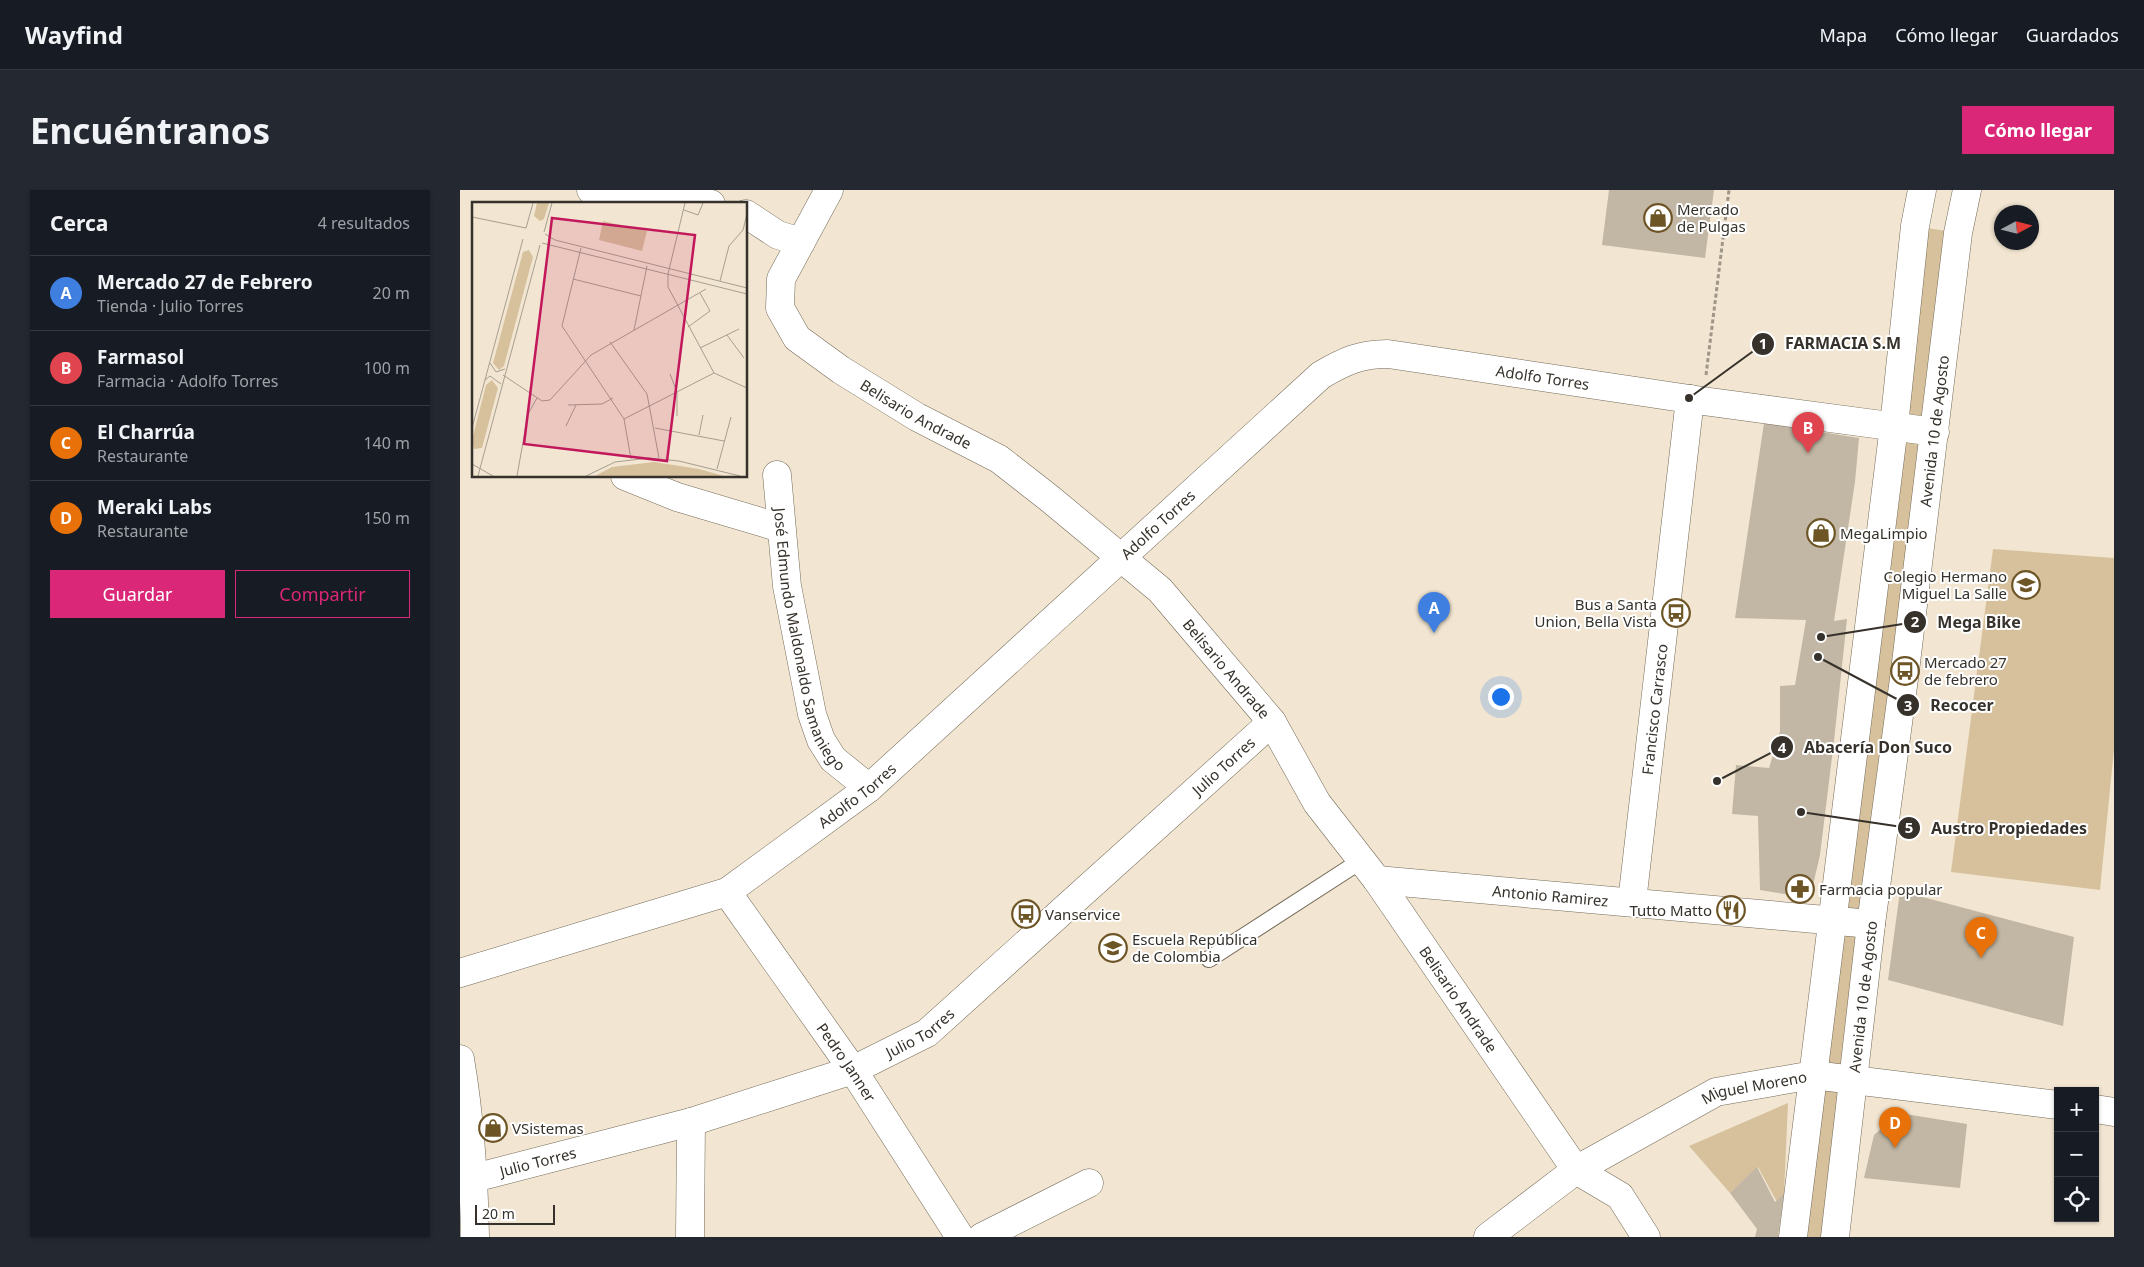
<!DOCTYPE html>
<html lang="es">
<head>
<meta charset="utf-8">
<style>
  :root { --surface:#171b24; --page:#242831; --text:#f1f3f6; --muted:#9ea1a6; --line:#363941; --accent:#db2777 }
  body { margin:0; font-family:"Noto Sans",sans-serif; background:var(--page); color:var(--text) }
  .controls { position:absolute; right:15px; bottom:15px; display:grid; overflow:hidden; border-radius:0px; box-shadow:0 1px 4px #0004 }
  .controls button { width:45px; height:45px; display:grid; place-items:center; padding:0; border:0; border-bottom:1px solid var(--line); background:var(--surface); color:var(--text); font:25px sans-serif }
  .compass { position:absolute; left:1534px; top:15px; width:45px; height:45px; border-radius:50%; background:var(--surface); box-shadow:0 1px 4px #0004; rotate:83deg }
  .scale { position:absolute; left:15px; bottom:12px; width:80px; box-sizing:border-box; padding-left:5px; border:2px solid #36312a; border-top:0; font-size:14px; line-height:18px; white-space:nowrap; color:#36312a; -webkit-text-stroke:4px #fff; paint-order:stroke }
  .you { position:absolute; left:1040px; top:506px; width:18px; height:18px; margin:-12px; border:4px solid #fff; border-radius:50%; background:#1a73e8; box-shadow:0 0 0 8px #1a73e833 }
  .badge { display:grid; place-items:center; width:32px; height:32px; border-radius:50%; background:var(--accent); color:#fff; font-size:16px; font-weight:700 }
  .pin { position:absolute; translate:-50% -41px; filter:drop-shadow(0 1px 2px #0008) }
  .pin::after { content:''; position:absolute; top:26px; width:18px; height:15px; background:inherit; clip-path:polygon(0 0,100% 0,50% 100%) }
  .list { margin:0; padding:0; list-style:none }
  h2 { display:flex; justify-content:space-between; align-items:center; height:65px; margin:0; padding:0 20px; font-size:21px }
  h2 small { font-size:16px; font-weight:400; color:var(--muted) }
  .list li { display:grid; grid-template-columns:32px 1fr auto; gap:15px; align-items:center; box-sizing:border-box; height:75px; padding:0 20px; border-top:1px solid var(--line) }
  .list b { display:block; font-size:19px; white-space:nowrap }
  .list p { margin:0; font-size:16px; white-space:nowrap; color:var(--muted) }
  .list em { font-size:16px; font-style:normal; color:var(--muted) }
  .actions { display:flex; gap:10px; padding:15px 20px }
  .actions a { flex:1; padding:11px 0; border:1px solid var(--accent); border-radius:0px; text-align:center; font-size:18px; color:var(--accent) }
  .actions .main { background:var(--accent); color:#fff }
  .icon { flex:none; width:28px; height:28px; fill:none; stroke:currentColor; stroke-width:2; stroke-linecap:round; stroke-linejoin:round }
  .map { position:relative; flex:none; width:1654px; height:1047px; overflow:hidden; border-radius:0px }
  header { display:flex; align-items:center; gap:30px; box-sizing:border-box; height:70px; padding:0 25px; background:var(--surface); border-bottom:1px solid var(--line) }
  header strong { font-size:24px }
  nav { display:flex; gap:28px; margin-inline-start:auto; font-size:18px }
  .intro { display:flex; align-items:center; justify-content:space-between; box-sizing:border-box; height:120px; padding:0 30px }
  h1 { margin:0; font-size:35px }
  .button { padding:12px 22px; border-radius:0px; background:var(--accent); color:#fff; font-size:18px; font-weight:700 }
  main { display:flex; gap:30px; padding:0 30px }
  aside { flex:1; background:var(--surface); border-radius:0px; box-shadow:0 1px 4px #0004 }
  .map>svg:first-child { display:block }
  .green { fill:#d6c19c }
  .building { fill:#c2b7a4 }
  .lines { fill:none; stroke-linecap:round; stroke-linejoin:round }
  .service-casing { stroke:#746a58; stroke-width:18 }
  .minor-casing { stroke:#746a58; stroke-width:29 }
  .tertiary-casing { stroke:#746a58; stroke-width:29 }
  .secondary-casing { stroke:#746a58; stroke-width:29 }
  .path { stroke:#9f9688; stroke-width:3; stroke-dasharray:4 2.5; stroke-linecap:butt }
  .service { stroke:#fff; stroke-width:16 }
  .minor { stroke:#fff; stroke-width:28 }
  .tertiary { stroke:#fff; stroke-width:28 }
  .secondary { stroke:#fff; stroke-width:28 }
  .labels { text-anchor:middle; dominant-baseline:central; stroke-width:4; stroke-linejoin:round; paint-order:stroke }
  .poi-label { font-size:15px; fill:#36312a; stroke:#fff; text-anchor:start }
  .street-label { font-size:15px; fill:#36312a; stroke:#fff }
  .inset-road { fill:none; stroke:#a79e8f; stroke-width:1 }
  .view { fill:#c2185b; fill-opacity:0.15; stroke:#c2185b; stroke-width:2.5 }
  .inset-edge { fill:none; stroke:#36312a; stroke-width:2.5 }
  .leader { fill:none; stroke:#36312a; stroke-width:2 }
  .callout-dot { fill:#36312a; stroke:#fff; stroke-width:2 }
  .mark-label { font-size:15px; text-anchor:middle; font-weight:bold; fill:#fff }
  .callout-label { font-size:16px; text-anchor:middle; font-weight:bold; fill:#36312a; stroke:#fff; stroke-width:4; stroke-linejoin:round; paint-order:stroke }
</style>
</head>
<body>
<header>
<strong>Wayfind</strong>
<nav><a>Mapa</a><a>Cómo llegar</a><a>Guardados</a></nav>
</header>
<div class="intro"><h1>Encuéntranos</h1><a class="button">Cómo llegar</a></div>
<main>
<aside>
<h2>Cerca<small>4 resultados</small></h2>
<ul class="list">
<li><span class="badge" style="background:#3f7fe0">A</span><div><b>Mercado 27 de Febrero</b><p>Tienda · Julio Torres</p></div><em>20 m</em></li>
<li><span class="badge" style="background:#e0444e">B</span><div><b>Farmasol</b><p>Farmacia · Adolfo Torres</p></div><em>100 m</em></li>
<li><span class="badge" style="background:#e8710a">C</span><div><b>El Charrúa</b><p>Restaurante</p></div><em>140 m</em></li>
<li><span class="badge" style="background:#e8710a">D</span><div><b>Meraki Labs</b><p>Restaurante</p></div><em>150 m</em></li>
</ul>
<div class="actions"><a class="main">Guardar</a><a>Compartir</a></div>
</aside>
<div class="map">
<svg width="1654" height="1047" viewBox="0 0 1654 1047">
  <rect width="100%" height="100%" fill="#f2e6d2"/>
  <g class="green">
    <path d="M1455,36L1498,43L1375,1047H1333Z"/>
    <path d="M1533,359L1654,368V559L1640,700L1491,682Z"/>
    <path d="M1328,913L1324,1004L1317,1012L1298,977L1270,1003L1229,956Z"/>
  </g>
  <g class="building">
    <path d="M1149,0H1254L1245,68L1142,55Z"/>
    <path d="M1304,233L1399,248L1395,292L1374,431L1387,429L1374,551L1360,665L1350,708L1300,700L1298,626L1272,624L1276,575L1309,578L1320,541V496L1335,495L1346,430L1275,428Z"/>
    <path d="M1440,701L1614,747L1603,836L1428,790Z"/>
    <path d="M1439,923L1507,934L1500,998L1404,988L1414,945Z"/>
    <path d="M1297,977L1315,1012L1324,1004L1318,1047H1295L1297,1039L1270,1003Z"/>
  </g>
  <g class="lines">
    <defs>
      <path id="service" d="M749,769L902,670"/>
      <g id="minor">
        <path d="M131,0L215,4L251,14"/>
        <path id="s1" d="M369,0L321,89L320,118L337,148L381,180L457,227L539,269L589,308L700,400L812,532L857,613L917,690L1116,980L1160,1006L1186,1047"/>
        <path d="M286,24L318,45L341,52"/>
        <path id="s2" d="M317,285L327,396L352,524L361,550L373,569L409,598"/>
        <path d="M165,286L217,307L321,338"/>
        <path id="s3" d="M917,690L1411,734"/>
        <path id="s4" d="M267,702L393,880L500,1047"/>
        <path id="s5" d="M1172,712L1230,209"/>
        <path id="s6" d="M0,783L267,702L409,598L861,185C885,171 900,164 928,164L1243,211L1475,242"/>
        <path d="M1635,919L1654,922"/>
        <path id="s7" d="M14,988L231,932L393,880L467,843L812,532"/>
        <path d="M230,1047L231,932"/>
        <path d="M522,1047L629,993"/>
        <path id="s8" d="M1028,1047L1116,980L1256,902L1353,885L1598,915"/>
      </g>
      <path id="tertiary" d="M0,869C10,928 14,987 15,1047"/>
      <g id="secondary">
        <path d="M1333,1047L1434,236L1455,36L1462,0"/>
        <path id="s9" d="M1375,1047L1411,734L1445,481L1498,43L1507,0"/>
      </g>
    </defs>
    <use href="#service" class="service-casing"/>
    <use href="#minor" class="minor-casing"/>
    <use href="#tertiary" class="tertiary-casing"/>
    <use href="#secondary" class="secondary-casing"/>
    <path class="path" d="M1246,185L1269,0"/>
    <use href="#service" class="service"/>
    <use href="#minor" class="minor"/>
    <use href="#tertiary" class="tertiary"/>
    <use href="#secondary" class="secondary"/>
  </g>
  <defs>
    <symbol id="shop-ring" viewBox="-11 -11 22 22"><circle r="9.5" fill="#fff" stroke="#6e5526" stroke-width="1.5"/><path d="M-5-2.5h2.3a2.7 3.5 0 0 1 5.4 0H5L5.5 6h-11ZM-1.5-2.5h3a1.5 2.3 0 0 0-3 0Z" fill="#6e5526"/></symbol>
    <symbol id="school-ring" viewBox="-11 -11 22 22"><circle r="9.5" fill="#fff" stroke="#6e5526" stroke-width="1.5"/><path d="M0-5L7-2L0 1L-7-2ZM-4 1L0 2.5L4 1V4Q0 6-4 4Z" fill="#6e5526"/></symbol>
    <symbol id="bus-ring" viewBox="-11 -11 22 22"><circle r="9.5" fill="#fff" stroke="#6e5526" stroke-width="1.5"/><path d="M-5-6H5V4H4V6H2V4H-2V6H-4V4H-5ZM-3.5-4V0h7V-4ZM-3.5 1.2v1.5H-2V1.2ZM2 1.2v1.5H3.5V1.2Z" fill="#6e5526"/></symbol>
    <symbol id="pharmacy-ring" viewBox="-11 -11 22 22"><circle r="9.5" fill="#fff" stroke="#6e5526" stroke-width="1.5"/><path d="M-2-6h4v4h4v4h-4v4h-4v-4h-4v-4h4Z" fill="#6e5526"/></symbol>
    <symbol id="restaurant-ring" viewBox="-11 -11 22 22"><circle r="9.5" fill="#fff" stroke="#6e5526" stroke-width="1.5"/><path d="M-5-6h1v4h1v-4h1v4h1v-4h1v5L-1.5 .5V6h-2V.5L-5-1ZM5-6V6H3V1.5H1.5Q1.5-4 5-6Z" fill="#6e5526"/></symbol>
  </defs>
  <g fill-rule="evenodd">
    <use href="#shop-ring" x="1182" y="12" width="32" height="32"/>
    <use href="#shop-ring" x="1345" y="327" width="32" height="32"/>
    <use href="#school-ring" x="1550" y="379" width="32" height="32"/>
    <use href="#bus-ring" x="1200" y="407" width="32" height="32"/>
    <use href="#bus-ring" x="1429" y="465" width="32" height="32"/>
    <use href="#pharmacy-ring" x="1324" y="683" width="32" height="32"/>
    <use href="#restaurant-ring" x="1255" y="704" width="32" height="32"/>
    <use href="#bus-ring" x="550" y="708" width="32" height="32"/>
    <use href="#school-ring" x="637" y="742" width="32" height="32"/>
    <use href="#shop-ring" x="17" y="922" width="32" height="32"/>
  </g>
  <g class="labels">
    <g class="poi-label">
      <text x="1217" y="19">Mercado<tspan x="1217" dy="17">de Pulgas</tspan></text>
      <text x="1380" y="343">MegaLimpio</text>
      <text x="1547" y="386" text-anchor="end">Colegio Hermano<tspan x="1547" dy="17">Miguel La Salle</tspan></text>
      <text x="1197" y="414" text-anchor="end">Bus a Santa<tspan x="1197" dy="17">Union, Bella Vista</tspan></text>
      <text x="1464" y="472">Mercado 27<tspan x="1464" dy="17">de febrero</tspan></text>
      <text x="1359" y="699">Farmacia popular</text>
      <text x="1252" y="720" text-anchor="end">Tutto Matto</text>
      <text x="585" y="724">Vanservice</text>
      <text x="672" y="749">Escuela República<tspan x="672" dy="17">de Colombia</tspan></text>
      <text x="52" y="938">VSistemas</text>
    </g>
    <g class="street-label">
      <text stroke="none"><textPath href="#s6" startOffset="1295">Adolfo Torres</textPath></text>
      <text stroke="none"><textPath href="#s1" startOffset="306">Belisario Andrade</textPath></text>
      <text stroke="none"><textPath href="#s9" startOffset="812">Avenida 10 de Agosto</textPath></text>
      <text stroke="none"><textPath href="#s6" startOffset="846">Adolfo Torres</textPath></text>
      <text stroke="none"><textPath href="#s2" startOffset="169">José Edmundo Maldonaldo Samaniego</textPath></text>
      <text stroke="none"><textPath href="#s1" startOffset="711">Belisario Andrade</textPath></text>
      <text stroke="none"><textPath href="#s5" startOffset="194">Francisco Carrasco</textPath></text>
      <text stroke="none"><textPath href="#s7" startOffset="876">Julio Torres</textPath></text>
      <text stroke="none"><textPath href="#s6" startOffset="441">Adolfo Torres</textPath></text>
      <text stroke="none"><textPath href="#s3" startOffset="174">Antonio Ramirez</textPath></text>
      <text stroke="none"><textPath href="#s9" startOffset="242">Avenida 10 de Agosto</textPath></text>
      <text stroke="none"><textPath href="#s1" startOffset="1116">Belisario Andrade</textPath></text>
      <text stroke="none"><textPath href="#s7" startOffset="471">Julio Torres</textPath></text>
      <text stroke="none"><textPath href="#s4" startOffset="208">Pedro Janner</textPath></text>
      <text stroke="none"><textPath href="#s8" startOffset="309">Miguel Moreno</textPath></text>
      <text stroke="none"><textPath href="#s7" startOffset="66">Julio Torres</textPath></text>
    </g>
  </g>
  <g transform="translate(12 12)">
    <rect width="275" height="275" fill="#f2e6d2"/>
    <path d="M65,1H77L72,17L68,19L62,14ZM131,19L175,29L170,49L127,38ZM57,48L61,55L32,164L27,168L21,161L51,50ZM20,178L26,186L10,246L2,247L0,238L14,183ZM182,260L227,267L252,274H123L140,265Z" fill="#d6c19c"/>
    <path class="inset-road" d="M213,1L196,72V85L242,171L275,186M212,8L226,13L231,1M0,15L54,26M54,26L61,1M72,30L80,1M73,32L83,38L275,86M70,41L275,92M109,46L90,124L152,217L159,257M101,77L169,94M248,79L257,44L271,28L275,12M216,125L238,109L228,91M162,128L175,64M255,133L272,156M138,140L175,192L187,256M228,146L267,127M18,161L24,170L33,167M198,172L205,190V214M31,173L70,199L78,198L119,153L234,87M13,178L18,174L29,182M96,203L130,202L141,196M152,217L242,171M94,224L104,203M0,226L51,37M183,226L252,239M227,233L231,213M0,262L21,274M245,267L259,215M6,274L68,43M45,274L56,212L65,196M114,274L143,260L177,256L207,259L268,274"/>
    <path class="view" d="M80,16L223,33L195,259L52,242Z"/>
    <rect width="275" height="275" class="inset-edge"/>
  </g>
  <path class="leader" d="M1229 208L1303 154M1361 447L1455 432M1358 467L1448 515M1257 591L1322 557M1341 622L1449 638"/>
  <g class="callout-dot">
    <circle cx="1229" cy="208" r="5"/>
    <circle cx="1361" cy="447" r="5"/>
    <circle cx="1358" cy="467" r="5"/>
    <circle cx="1257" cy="591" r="5"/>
    <circle cx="1341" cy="622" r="5"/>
    <circle cx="1303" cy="154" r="12"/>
    <circle cx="1455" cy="432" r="12"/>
    <circle cx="1448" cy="515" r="12"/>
    <circle cx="1322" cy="557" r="12"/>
    <circle cx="1449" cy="638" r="12"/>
  </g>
  <g class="mark-label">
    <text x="1303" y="159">1</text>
    <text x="1455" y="437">2</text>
    <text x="1448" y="521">3</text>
    <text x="1322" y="563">4</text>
    <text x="1449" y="643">5</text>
  </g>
  <g class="callout-label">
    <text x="1383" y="159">FARMACIA S.M</text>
    <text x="1519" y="438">Mega Bike</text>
    <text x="1502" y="521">Recocer</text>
    <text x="1418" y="563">Abacería Don Suco</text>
    <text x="1549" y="644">Austro Propiedades</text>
  </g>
</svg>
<div class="controls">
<button>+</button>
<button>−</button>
<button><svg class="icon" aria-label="locate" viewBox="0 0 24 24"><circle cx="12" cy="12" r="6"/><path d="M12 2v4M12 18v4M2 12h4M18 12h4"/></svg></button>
</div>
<svg class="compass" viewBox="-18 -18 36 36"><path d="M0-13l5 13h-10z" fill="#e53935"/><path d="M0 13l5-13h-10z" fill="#9ea1a6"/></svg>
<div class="scale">20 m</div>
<div class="you"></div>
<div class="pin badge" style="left:974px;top:443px;background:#3f7fe0">A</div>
<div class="pin badge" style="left:1348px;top:263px;background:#e0444e">B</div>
<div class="pin badge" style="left:1521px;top:768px;background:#e8710a">C</div>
<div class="pin badge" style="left:1435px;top:958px;background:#e8710a">D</div>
</div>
</main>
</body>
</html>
